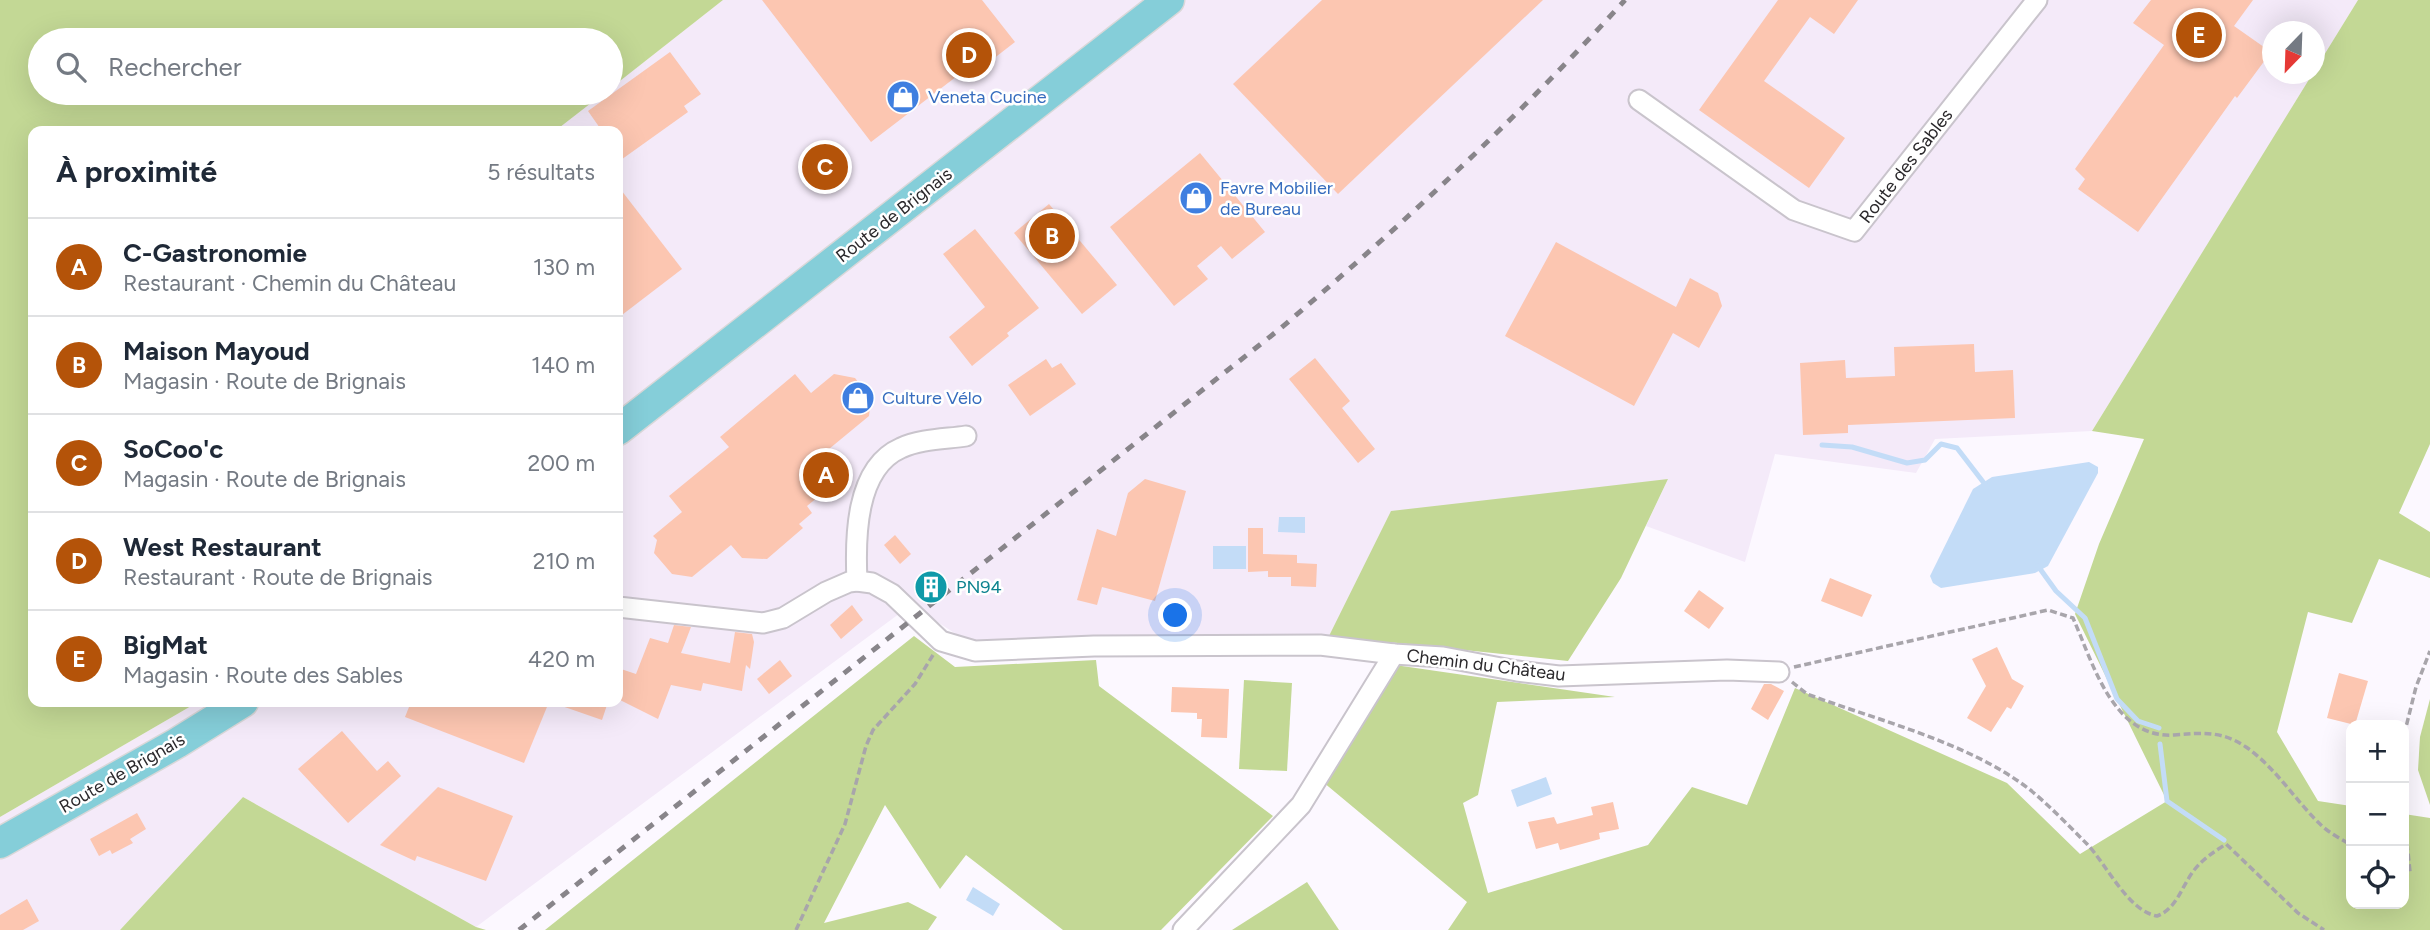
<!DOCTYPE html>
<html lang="fr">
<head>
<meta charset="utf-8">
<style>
  :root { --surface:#fff; --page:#f6f6f7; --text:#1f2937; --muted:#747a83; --line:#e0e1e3; --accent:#b45309 }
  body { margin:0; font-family:Figtree,sans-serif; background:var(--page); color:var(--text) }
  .controls { position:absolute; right:21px; bottom:21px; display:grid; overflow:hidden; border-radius:14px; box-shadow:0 7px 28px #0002 }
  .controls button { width:63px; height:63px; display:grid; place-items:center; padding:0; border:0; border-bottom:2px solid var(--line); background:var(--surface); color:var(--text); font:35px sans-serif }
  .compass { position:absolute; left:2262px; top:21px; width:63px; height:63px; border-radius:50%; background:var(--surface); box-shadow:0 7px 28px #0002; rotate:203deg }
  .you { position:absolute; left:1176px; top:616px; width:24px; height:24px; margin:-18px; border:5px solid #fff; border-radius:50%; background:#1a73e8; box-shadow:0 0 0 10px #1a73e833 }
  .badge { display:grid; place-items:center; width:46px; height:46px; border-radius:50%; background:var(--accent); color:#fff; font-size:23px; font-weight:700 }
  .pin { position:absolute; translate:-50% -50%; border:4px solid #fff; box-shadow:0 2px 7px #0006 }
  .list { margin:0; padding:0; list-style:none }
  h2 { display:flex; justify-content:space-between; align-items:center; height:91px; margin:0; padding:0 28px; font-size:30px }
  h2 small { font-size:23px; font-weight:400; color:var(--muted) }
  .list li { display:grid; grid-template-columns:46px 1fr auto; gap:21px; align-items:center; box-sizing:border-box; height:98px; padding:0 28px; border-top:2px solid var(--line) }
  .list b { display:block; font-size:26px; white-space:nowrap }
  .list p { margin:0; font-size:23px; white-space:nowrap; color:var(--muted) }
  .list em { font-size:23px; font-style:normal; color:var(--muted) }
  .icon { flex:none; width:38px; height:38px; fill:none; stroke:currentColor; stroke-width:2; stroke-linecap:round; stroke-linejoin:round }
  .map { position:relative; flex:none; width:2430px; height:930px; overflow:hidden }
  .search { position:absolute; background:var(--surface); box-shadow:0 7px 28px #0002; left:28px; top:28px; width:595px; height:77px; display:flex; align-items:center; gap:18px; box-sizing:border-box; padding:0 24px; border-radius:38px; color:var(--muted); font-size:26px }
  .panel { position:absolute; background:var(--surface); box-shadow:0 7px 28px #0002; left:28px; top:126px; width:595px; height:581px; border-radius:14px }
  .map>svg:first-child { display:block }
  .built { fill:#f4eaf9 }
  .green { fill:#c3d895 }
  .water { fill:#c3dcf7 }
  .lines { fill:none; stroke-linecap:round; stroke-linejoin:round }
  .stream { stroke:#c3dcf7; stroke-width:5 }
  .building { fill:#fcc6b1 }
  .minor-casing { stroke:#c9c4cc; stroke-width:23 }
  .primary-casing { stroke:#d9d8d9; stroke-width:33 }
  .path { stroke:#a8a5ab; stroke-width:3.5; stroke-dasharray:7 3.5; stroke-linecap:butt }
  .minor { stroke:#fff; stroke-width:19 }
  .primary { stroke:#85ced9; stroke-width:30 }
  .rail { stroke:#88858a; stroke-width:5; stroke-dasharray:9 9; stroke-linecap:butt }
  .labels { text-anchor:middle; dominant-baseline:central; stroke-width:5; stroke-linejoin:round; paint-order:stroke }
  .shop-label { font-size:18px; fill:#366cbe; stroke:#fff; text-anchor:start }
  .street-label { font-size:18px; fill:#2b292c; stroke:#fff }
  .culture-label { font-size:18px; fill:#0d838f; stroke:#fff; text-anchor:start }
</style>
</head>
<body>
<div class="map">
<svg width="2430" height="930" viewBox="0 0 2430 930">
  <rect width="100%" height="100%" fill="#fcf8ff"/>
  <path class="built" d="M723,0H2358L2315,70L2314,32H2272V74H2313L2092,431L1935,439L1916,473L1775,454L1745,562L1646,526L1668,479L1328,638L970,643L911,605L476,927L243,797L120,930H0V817L198,702H618V131H555L604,93H611V88Z"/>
  <g class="green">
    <path d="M0,0H723L611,88V40H40V93H604L555,131H33V702H198L0,817Z"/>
    <path d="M2358,0H2430V444L2399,513L2430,532V578L2379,559L2352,623L2308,612L2277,732L2318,801L2351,806V904H2404V814L2430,818V930H1448L1467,902L1323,782L1395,665L1615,697L1497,702L1478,795L1463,803L1488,893L1648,845L1692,787L1747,805L1795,688L2007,783L2080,854L2167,801L2075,614L2099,544L2144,439L2092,431Z"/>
    <path d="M1668,479L1621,578L1568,661L1398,643L1328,638L1391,511Z"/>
    <path d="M914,636L955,667L1096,660L1099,686L1273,816L1161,930H1063L966,855L940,889L885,805L824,923L908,902L937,917L928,930H545Z"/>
    <path d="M1244,680L1292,683L1287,771L1239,769Z"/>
    <path d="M2430,699V805L2418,770L2420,737Z"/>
    <path d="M243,797L476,927L486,930H120Z"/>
    <path d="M1307,882L1339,930H1232Z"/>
  </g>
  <g class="water">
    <path d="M2089,462L2098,467V473L2048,566L2035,573L1941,588L1933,583L1930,576L1973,489L1992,477Z"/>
    <path d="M1279,517H1305V533L1278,532Z"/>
    <rect x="1213" y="546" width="33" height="23"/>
    <path d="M1546,777L1552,794L1517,807L1511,790Z"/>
    <path d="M973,887L1000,904L993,916L966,900Z"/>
  </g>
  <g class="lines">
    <g class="stream">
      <path d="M1822,445L1852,447L1907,463L1925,460L1941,444L1957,448L1987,487"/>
      <path d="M2038,566L2056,591L2085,618L2117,699L2138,721L2159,728"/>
      <path d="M2160,744L2167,801L2224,840"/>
    </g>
  </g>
  <g class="building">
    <path d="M762,0H982L1015,42L966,80L961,73L871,142Z"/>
    <path d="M1322,0H1543L1338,194L1233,84Z"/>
    <path d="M1778,0H1858L1834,34L1810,17L1764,81L1845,138L1809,188L1699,110Z"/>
    <path d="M2151,0H2253L2234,26L2271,52L2237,98L2235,96L2138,232L2078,189L2085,179L2075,169L2164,45L2133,23Z"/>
    <path d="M670,52L701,94L684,106L688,112L618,162V131H602L588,111Z"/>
    <path d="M1200,153L1265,232L1232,259L1221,246L1197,266L1208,279L1174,306L1110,227Z"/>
    <path d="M618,186L682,269L618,318Z"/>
    <path d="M1049,204L1117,285L1082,314L1014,233Z"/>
    <path d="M975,229L1039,308L1007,333L1009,336L972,366L949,337L985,307L943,254Z"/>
    <path d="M1556,242L1676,307L1690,278L1718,293L1722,306L1699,348L1673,333L1634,406L1505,336Z"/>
    <path d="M1974,344L1975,372L2013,370L2015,418L1848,425V433L1803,435L1800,363L1845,360L1846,378L1895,376L1894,347Z"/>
    <path d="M1315,358L1350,401L1342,408L1375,449L1358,463L1289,379Z"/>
    <path d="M1046,359L1052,368L1061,363L1076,384L1030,416L1008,385Z"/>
    <path d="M795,374L811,393L834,374L855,378L871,398L869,416L829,449L839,462L835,483L807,506L812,513L799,524L803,528L767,559L742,558L731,545L692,577L672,574L654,553L657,540L653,536L682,512L669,496L729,447L720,437Z"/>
    <path d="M1145,479L1186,491L1155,601L1102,587L1097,605L1077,600L1097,529L1116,536L1128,493Z"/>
    <path d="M1248,528H1263V554L1297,555V563L1317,564L1316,587L1291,586V577H1268V571L1248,572Z"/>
    <path d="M895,535L911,554L900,564L884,545Z"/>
    <path d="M1830,578L1872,595L1862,617L1821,601Z"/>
    <path d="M1699,590L1724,608L1709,629L1684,611Z"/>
    <path d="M852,605L863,620L841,639L830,625Z"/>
    <path d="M674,625L691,627L681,653L730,663L735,632L752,634L754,642L750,669L746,665L742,691L703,683L701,691L671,685L658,719L618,699V668L636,674L650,638L668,643Z"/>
    <path d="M1997,647L2012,679L2024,686L2011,709L2007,707L1991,732L1967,718L1986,686L1972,659Z"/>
    <path d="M780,660L792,676L769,694L757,679Z"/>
    <path d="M2339,673L2368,681L2355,725L2327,718Z"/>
    <path d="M1764,684H1771L1784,691L1768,720L1751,709Z"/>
    <path d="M1172,687L1229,689L1227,738L1201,737L1202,719H1197V713L1171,712Z"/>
    <path d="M411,702H549L524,763L405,717Z"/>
    <path d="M557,702H608L602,720L556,704Z"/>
    <path d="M342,731L377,771L388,761L401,776L348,823L298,769Z"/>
    <path d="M438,787L513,816L486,881L417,856L415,861L380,845Z"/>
    <path d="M1613,802L1619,829L1599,833L1600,839L1560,850L1558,843L1536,849L1528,822L1554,817L1557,824L1593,815L1591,807Z"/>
    <path d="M137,813L146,829L130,839L133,843L112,854L110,850L99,856L90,839Z"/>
    <path d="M27,899L39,921L23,930H0V915Z"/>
  </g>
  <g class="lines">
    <defs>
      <g id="minor">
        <path d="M1639,100L1794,210L1854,231L2037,0"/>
        <path d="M857,581C855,539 855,468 901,448C920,439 946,439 966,436"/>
        <path d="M618,607L763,623L783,618L826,592L849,582L857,581L872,583L892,594L941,641L975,651L1094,646L1320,645L1394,654L1443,657L1517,671L1559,676L1727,670L1779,672"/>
        <path d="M1183,930L1301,805L1394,654"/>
      </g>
      <g id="primary">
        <path d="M618,430L1169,0"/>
        <path d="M0,843L177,743L243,702"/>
      </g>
    </defs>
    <use href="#minor" class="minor-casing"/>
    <use href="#primary" class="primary-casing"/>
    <g class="path">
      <path d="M1794,667L2048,610L2073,618C2093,663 2113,739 2174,735C2201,733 2221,730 2246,747C2276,768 2295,800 2320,824C2329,833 2341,839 2351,845"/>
      <path d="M1792,682L1807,694C1879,721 1968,742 2029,789C2049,805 2069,826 2087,844C2107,865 2128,911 2157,916C2177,909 2182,885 2195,869C2204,858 2214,852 2226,844L2298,913L2324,930"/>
      <path d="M2404,735L2416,687L2430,651"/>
      <path d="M2404,812L2410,872L2404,874"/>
      <path d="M796,930L845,824L866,746L873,730L915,684L933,655"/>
    </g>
    <use href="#minor" class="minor"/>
    <use href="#primary" class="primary"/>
    <path class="rail" d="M519,930L1281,328C1402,225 1518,118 1625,0"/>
  </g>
  <defs>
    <symbol id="shop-disc" viewBox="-11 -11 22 22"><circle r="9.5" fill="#3f7fe0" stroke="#fff"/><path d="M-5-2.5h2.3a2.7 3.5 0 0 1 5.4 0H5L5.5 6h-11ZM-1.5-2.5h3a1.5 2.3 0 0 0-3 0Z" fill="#fff"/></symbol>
    <symbol id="building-disc" viewBox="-11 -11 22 22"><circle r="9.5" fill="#0f9aa8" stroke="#fff"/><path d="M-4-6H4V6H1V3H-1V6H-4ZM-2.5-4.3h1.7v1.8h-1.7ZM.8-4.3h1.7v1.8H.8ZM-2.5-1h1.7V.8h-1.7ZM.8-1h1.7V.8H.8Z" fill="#fff"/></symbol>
  </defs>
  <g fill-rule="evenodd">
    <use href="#shop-disc" x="884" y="78" width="38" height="38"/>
    <use href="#shop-disc" x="1177" y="179" width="38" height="38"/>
    <use href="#shop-disc" x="839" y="379" width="38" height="38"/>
    <use href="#building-disc" x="912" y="568" width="38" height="38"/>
  </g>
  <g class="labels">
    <g class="shop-label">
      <text x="928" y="97">Veneta Cucine</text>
      <text x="1220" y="188">Favre Mobilier<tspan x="1220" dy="21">de Bureau</tspan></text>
      <text x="882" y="398">Culture Vélo</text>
    </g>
    <g class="street-label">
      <text transform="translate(1906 166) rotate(-52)">Route des Sables</text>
      <text transform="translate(894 215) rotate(-38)">Route de Brignais</text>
      <text transform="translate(1486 665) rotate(7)">Chemin du Château</text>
      <text transform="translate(122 773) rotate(-30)">Route de Brignais</text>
    </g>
    <g class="culture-label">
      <text x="956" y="587">PN94</text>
    </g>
  </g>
</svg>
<div class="controls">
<button>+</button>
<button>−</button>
<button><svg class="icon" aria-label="locate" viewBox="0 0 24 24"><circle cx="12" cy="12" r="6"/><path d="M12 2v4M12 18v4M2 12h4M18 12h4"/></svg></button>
</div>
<svg class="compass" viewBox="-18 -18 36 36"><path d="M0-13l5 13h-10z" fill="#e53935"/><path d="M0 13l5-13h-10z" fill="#747a83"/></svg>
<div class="you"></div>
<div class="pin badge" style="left:826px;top:475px">A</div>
<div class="pin badge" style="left:1052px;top:236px">B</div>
<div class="pin badge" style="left:825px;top:167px">C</div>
<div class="pin badge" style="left:969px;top:55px">D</div>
<div class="pin badge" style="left:2199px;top:35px">E</div>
<div class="search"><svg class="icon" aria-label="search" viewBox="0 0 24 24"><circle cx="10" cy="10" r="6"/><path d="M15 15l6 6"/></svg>Rechercher</div>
<section class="panel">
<h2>À proximité<small>5 résultats</small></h2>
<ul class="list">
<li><span class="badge">A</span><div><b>C-Gastronomie</b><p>Restaurant · Chemin du Château</p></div><em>130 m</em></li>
<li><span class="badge">B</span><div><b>Maison Mayoud</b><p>Magasin · Route de Brignais</p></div><em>140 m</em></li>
<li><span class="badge">C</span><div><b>SoCoo'c</b><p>Magasin · Route de Brignais</p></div><em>200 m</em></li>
<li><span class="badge">D</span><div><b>West Restaurant</b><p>Restaurant · Route de Brignais</p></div><em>210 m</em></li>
<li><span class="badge">E</span><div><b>BigMat</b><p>Magasin · Route des Sables</p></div><em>420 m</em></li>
</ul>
</section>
</div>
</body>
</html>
